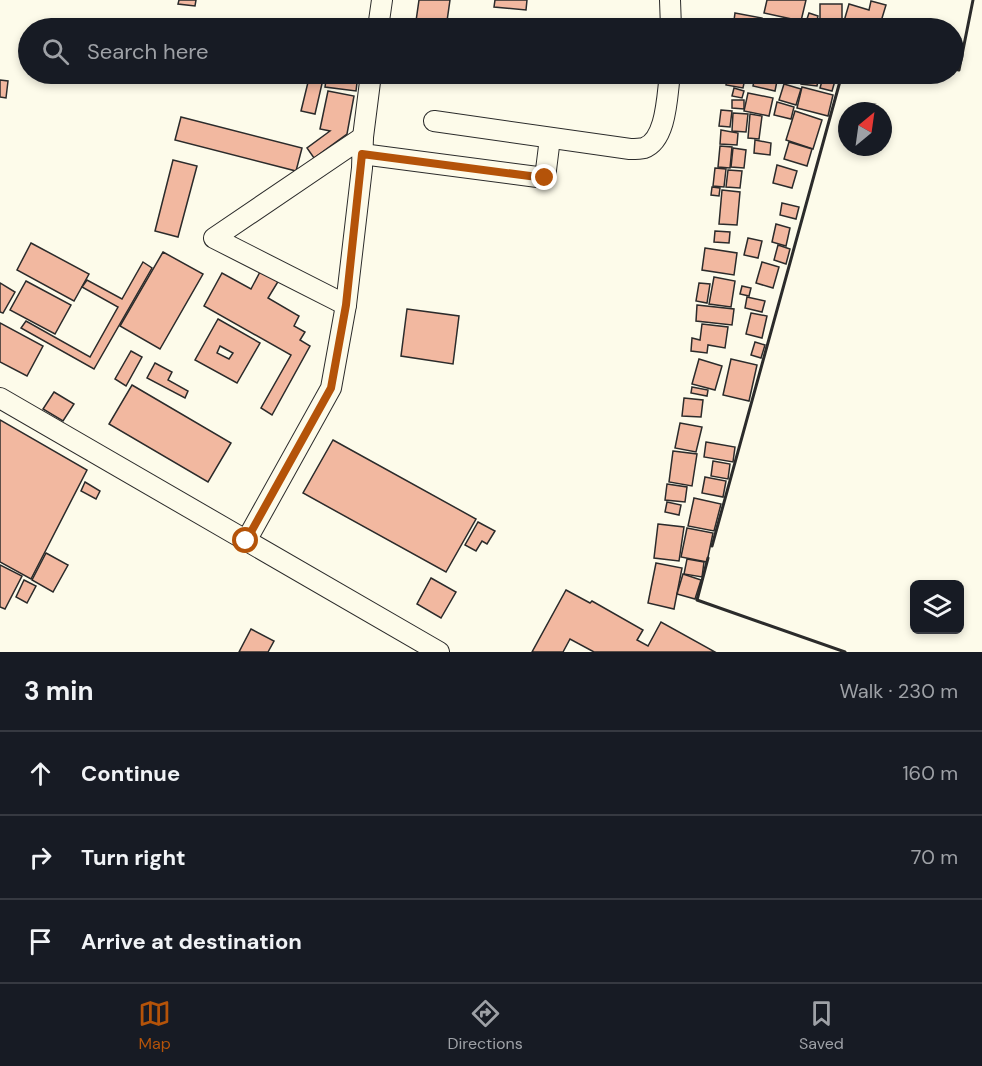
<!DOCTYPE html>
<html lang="en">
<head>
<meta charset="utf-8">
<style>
  :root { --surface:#171b24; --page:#242831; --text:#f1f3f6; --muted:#9ea1a6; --line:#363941; --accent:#b45309 }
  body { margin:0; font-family:"DM Sans",sans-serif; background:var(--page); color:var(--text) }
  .controls { position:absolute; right:18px; bottom:18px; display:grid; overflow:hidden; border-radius:9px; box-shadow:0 3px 9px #0003 }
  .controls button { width:54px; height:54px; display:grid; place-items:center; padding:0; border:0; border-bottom:2px solid var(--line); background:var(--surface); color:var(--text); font:30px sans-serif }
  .compass { position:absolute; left:838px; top:102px; width:54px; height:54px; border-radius:50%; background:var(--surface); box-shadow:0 3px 9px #0003; rotate:29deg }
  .stop { position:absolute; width:18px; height:18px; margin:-14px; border:4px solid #b45309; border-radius:50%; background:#fff }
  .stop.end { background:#b45309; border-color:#fff; box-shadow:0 2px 6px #0008 }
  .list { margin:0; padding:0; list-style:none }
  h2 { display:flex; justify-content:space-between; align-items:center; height:78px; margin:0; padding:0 24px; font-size:26px }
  h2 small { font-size:20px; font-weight:400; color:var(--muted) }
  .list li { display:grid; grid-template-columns:39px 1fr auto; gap:18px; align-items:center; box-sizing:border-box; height:84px; padding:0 24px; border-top:2px solid var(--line) }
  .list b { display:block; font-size:22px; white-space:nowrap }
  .list em { font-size:20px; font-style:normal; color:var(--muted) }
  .icon { flex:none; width:33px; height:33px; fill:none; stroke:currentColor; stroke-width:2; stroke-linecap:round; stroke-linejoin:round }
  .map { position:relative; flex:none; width:982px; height:652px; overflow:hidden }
  .search { position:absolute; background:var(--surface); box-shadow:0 3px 9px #0003; left:18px; right:18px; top:18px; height:66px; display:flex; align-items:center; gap:15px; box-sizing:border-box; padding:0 21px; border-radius:33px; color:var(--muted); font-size:22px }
  .sheet { height:330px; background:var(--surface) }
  nav { display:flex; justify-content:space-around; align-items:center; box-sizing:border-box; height:84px; border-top:2px solid var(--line); background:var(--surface); font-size:16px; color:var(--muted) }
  nav a { display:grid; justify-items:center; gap:3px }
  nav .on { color:var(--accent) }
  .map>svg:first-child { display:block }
  .building { fill:#f2b8a0; stroke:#2b2b2b; stroke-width:1.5; fill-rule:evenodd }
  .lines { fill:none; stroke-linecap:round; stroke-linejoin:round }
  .minor-casing { stroke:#2b2b2b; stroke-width:22 }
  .minor { stroke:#fdfbea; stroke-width:20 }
  .wall { stroke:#2b2b2b; stroke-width:3 }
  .route { stroke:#b45309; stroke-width:8 }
</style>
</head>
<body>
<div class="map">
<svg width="982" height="652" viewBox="0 0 982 652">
  <rect width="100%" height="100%" fill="#fdfbea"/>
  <g class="building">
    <path d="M179,0H196L195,6L178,4Z"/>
    <path d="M419,0H450L446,28H415Z"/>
    <path d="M495,0H527L526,10L494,7Z"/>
    <path d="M767,0H806L801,21L764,13Z"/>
    <path d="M871,1L886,5L879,28H842L849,4L869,10Z"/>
    <rect x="820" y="4" width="22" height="15"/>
    <path d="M735,13L762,18L760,28H733Z"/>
    <path d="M809,13L818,16L816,25L806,22Z"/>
    <path d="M490,23L508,25L507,28H489Z"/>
    <path d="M310,74L324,75L315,114L301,111Z"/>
    <path d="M327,74H358L356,91L325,87Z"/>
    <path d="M728,74H746L743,88L726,85Z"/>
    <path d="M781,74H798L796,80L781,77Z"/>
    <path d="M802,74H819L817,86L801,84Z"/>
    <path d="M824,74H837L832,91L820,88Z"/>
    <path d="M755,76L777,81L775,91L753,86Z"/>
    <path d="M0,80L8,81L6,98L0,97Z"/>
    <path d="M784,84L801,89L796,105L779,100Z"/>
    <path d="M802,87L833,95L828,116L797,108Z"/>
    <path d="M734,88L744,91L742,98L732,96Z"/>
    <path d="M328,91L354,96L347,134L314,158L307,148L330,131L320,129Z"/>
    <path d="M748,93L773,98L769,116L744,111Z"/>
    <path d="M732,100H744V109L732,108Z"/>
    <path d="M777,102L794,107L791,119L774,115Z"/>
    <path d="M721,110L732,111L730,127L719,126Z"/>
    <path d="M795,111L822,120L813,149L786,140Z"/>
    <path d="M733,113L748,114L746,132L732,131Z"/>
    <path d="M750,114L762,116L759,139L748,138Z"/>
    <path d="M181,117L302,148L296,171L175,140Z"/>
    <path d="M721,130L738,133L737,145L720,144Z"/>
    <path d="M755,140L771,143L770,155L754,153Z"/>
    <path d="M789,142L812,149L807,166L784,159Z"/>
    <path d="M720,146L732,147L730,168L718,167Z"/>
    <path d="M733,148L746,150L744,168L731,167Z"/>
    <path d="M173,160L197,166L178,237L155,231Z"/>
    <path d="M777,165L797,171L792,188L773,183Z"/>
    <path d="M715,168L726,169L724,187L713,186Z"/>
    <path d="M728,170L742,171L740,188L726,187Z"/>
    <path d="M712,187L720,188L719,196L711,195Z"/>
    <path d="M722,190L740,192L737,225L719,224Z"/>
    <path d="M782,203L799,207L796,219L780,215Z"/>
    <path d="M776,224L790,228L786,246L772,242Z"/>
    <path d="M715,231L730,232L729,243L714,242Z"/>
    <path d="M748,238L762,241L758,258L744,255Z"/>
    <path d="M31,243L89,274L74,301L17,270Z"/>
    <path d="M778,245L790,249L786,264L774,260Z"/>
    <path d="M705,248L737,253L734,275L702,270Z"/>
    <path d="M163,252L203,274L160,349L120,326Z"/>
    <path d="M143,262L152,268L94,369L21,328L26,321L90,357L118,307L82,287L87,280L122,299Z"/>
    <path d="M762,262L779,267L773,288L756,283Z"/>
    <path d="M261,270L279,280L268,298L299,316L294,326L305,332L300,340L310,346L272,415L261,408L291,355L204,306L222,273L251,289Z"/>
    <path d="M714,277L735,281L731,307L709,304Z"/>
    <path d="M26,281L71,305L55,334L10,310Z"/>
    <path d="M0,283L15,292L3,313L0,312Z"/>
    <path d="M699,283L710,284L707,303L696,301Z"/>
    <path d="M742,286L751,288L749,296L740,294Z"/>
    <path d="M747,297L765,301L762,312L745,308Z"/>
    <path d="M697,305L734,309L732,325L696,321Z"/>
    <path d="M407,309L459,316L453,364L401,356Z"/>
    <path d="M751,313L767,316L762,338L746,334Z"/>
    <path d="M218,319L260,343L237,383L195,360ZM220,346L233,353L229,359L217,353Z"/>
    <path d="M0,323L43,346L27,376L0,362Z"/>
    <path d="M702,324L728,327L725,348L708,345L707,353L691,351L692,338L700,340Z"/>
    <path d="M755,342L765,345L761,358L751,355Z"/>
    <path d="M131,351L142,357L126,386L115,379Z"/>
    <path d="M699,359L722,366L715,390L692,384Z"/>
    <path d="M731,359L757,365L749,401L723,395Z"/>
    <path d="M155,363L172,372L168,380L188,391L185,398L147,378Z"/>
    <path d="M132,385L231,443L208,482L109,424Z"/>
    <path d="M692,387L708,390L707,396L691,393Z"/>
    <path d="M54,392L74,404L63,421L43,409Z"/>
    <path d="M684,398L703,400L701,417L682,416Z"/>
    <path d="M0,420L87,470L31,579L0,562Z"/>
    <path d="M680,423L702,427L696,452L675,448Z"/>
    <path d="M333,440L476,519L446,572L303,493Z"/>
    <path d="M706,442L735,447L733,462L704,457Z"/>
    <path d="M673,451L697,454L692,486L669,482Z"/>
    <path d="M713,461L730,464L728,479L711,476Z"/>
    <path d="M705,477L726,481L723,497L702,493Z"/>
    <path d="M85,482L100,491L96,499L81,491Z"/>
    <path d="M667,484L687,487L685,502L665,500Z"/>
    <path d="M694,498L721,504L714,531L688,526Z"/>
    <path d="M667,502L681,505L679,515L665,512Z"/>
    <path d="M478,522L495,531L487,544L482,541L476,551L465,545Z"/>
    <path d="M658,524L684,527L679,561L654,558Z"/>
    <path d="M687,528L713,533L707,562L681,557Z"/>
    <path d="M46,553L68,565L53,592L32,580Z"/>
    <path d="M687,559L704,562L702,577L684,574Z"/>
    <path d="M656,563L682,568L674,609L648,603Z"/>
    <path d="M0,565L22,576L5,609L0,607Z"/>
    <path d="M683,574L701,580L695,599L677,594Z"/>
    <path d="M431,578L456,592L441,618L417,604Z"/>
    <path d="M24,580L36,586L27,603L16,597Z"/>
    <path d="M566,590L590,603L592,601L643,630L637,640L648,646L661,622L715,652H594L570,639L563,652H532Z"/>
    <path d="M251,629L274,641L268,652H239Z"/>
  </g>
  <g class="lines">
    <defs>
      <g id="minor">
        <path d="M670,0L671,28"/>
        <path d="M378,28L382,0"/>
        <path d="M434,121L630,149C634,149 640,149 644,148C667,140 667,94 670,74"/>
        <path d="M362,154L545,178L550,138"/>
        <path d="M346,305L214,238L363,137"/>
        <path d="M0,398L439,652"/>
        <path d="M246,541L331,388L346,305L362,168L363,137L371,74"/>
      </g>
    </defs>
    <use href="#minor" class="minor-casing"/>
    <use href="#minor" class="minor"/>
    <g class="wall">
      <path d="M954,69L959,70L973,0"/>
      <path d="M712,546L842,74"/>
      <path d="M708,558L697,600L845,652"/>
    </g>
  </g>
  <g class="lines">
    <path class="route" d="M246,541L331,388L346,305L362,154L545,178"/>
  </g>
</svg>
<div class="controls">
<button><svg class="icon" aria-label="layers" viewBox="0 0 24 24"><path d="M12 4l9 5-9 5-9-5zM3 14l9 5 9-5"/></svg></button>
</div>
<svg class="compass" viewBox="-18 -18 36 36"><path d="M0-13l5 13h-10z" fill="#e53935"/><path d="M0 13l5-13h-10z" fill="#9ea1a6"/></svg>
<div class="stop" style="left:246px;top:541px"></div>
<div class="stop end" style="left:545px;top:178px"></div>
<div class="search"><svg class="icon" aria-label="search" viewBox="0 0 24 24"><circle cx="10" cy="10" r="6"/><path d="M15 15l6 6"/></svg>Search here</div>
</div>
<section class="sheet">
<h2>3 min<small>Walk · 230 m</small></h2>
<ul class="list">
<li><svg class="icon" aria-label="ahead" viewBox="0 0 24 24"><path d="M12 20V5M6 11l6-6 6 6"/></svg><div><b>Continue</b></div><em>160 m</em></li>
<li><svg class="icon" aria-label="right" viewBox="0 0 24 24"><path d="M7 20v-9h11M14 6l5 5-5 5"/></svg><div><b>Turn right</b></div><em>70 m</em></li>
<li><svg class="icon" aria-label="arrive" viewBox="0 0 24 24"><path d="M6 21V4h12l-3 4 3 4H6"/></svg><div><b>Arrive at destination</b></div></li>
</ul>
</section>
<nav>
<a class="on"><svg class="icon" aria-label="map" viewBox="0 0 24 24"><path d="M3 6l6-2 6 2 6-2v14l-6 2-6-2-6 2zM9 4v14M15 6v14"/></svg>Map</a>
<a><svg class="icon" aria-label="directions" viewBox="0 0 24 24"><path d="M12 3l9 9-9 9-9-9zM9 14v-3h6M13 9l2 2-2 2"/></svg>Directions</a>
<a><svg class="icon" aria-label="saved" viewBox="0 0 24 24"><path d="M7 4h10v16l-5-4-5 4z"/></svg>Saved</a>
</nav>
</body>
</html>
